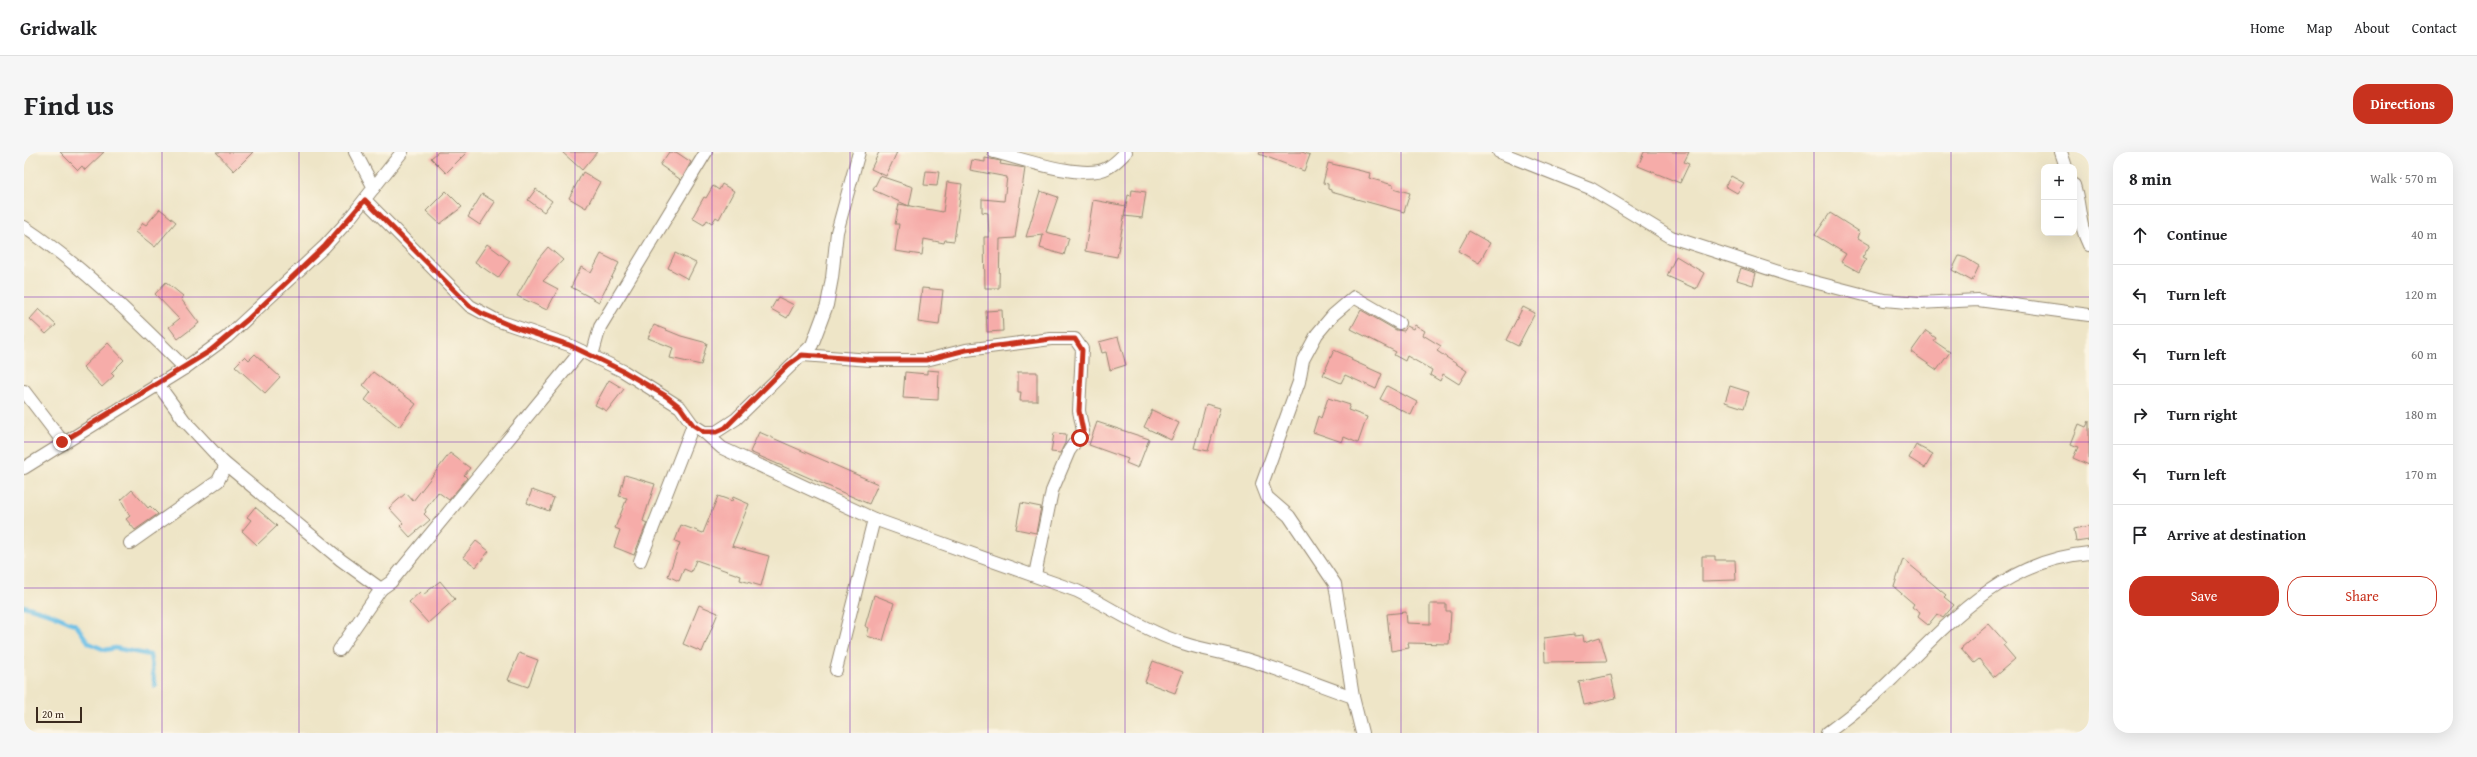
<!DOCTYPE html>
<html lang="en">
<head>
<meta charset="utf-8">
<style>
  :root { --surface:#fff; --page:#f6f6f6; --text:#202124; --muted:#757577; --line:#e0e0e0; --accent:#c8321e }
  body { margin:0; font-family:"Gentium Book Plus",serif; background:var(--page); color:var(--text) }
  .controls { position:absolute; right:12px; top:12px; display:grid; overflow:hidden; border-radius:8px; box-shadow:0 4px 16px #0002 }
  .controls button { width:36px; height:36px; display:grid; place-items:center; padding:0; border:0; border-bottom:1px solid var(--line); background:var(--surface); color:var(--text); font:20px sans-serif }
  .scale { position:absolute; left:12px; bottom:10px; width:46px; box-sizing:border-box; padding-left:4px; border:2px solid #3b2a1e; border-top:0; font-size:11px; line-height:14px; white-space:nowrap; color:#3b2a1e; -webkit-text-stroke:3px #fcf5e5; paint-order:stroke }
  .stop { position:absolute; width:12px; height:12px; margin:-9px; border:3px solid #c8321e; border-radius:50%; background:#fff }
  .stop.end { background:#c8321e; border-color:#fff; box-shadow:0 1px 4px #0008 }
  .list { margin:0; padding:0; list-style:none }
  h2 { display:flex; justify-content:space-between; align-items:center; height:52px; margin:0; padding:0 16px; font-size:17px }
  h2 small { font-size:13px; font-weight:400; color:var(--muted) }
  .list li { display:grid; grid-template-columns:26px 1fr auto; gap:12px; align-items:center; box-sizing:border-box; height:60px; padding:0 16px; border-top:1px solid var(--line) }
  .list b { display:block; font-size:15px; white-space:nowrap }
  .list em { font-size:13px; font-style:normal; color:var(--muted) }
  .actions { display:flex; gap:8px; padding:12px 16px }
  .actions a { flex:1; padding:9px 0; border:1px solid var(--accent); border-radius:16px; text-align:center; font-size:14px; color:var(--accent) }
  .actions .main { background:var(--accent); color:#fff }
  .icon { flex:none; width:22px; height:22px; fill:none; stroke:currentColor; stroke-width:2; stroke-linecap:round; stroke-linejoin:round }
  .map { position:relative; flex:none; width:2065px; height:581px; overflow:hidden; border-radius:16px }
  header { display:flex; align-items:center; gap:24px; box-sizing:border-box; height:56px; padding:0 20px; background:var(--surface); border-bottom:1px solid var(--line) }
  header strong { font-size:19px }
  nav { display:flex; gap:22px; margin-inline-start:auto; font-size:14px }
  .intro { display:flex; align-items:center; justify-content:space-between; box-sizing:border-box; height:96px; padding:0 24px }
  h1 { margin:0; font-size:28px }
  .button { padding:10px 18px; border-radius:16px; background:var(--accent); color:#fff; font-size:14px; font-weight:700 }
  main { display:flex; gap:24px; padding:0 24px }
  aside { flex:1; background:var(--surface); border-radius:16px; box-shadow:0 4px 16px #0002 }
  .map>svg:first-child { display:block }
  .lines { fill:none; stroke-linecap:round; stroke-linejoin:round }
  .stream { stroke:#6bbfe7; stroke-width:4.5 }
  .building { fill:#f6aca9 }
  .minor-casing { stroke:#948872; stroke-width:14 }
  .minor { stroke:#fff; stroke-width:12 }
  .route { stroke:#c8321e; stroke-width:5 }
  .grid { fill:none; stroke:#7b2cbf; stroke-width:1; stroke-opacity:0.55 }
</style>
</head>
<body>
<header>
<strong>Gridwalk</strong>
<nav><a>Home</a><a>Map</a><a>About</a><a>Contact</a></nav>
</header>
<div class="intro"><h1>Find us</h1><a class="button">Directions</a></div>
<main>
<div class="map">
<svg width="2065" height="581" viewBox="0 0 2065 581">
  <rect width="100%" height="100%" fill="#fcf5e5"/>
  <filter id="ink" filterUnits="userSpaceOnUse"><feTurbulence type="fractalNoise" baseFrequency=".025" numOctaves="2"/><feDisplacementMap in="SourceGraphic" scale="8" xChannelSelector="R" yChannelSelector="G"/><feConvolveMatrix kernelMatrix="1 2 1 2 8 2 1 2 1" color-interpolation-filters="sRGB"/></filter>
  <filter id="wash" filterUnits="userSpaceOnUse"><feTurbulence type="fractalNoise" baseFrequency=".012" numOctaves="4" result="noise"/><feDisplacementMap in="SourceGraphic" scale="16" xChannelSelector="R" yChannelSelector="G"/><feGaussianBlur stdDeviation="0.9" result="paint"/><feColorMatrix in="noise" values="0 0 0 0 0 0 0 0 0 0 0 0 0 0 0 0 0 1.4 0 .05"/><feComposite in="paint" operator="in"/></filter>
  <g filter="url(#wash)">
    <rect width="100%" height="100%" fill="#eee5c7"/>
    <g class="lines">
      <path class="stream" d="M0,454L27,462L52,473L65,491L81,498L91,496L126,503L131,534"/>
    </g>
    <g id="blocks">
      <g class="building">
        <path d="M36,0H80L61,18L58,14L54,18Z"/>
        <path d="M192,0H229L210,19Z"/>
        <path d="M414,0H443L422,21L407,6Z"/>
        <path d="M538,0H573L558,18Z"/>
        <path d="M645,0H652L667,10L657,28L636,13Z"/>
        <path d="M855,0H873L862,24L847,17Z"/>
        <path d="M1236,0H1278L1286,3L1280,19L1235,2Z"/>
        <path d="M1620,0H1665L1660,10L1665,12L1656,31L1614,14Z"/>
        <path d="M961,6L977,9L976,12L1001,16L991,86L976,87L975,136H961L960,85H965L964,61L958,60V47L980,49L983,25L946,18L948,8L961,10Z"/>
        <path d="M1304,11L1346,21L1345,26L1369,33V36L1386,41L1380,60L1307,40V38L1304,37V32L1299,31Z"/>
        <path d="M902,19L915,20L913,34L900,33Z"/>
        <path d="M559,20L576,30L562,56L545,46Z"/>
        <path d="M856,24L889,35L885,54L849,38Z"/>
        <path d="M1707,24L1720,31L1713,41L1701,34Z"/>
        <path d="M923,30L938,32L930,89L921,88L920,91L900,87L898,103L871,99L875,72H871L875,52L919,60Z"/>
        <path d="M698,32L710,39L695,67L692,65L688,71L683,68L680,73L668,66L680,45L682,46L689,34L695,38Z"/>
        <path d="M512,37L528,49L520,60L504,48Z"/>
        <path d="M1108,38L1122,40L1118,66L1100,64L1104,43L1107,44Z"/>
        <path d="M422,39L438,55L416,72L402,59Z"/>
        <path d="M1016,39L1034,45L1022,80L1045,86L1040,103L1016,96L1019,83L1002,85Z"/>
        <path d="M458,42L471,50L456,73L444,65Z"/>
        <path d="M1069,48L1102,54L1093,105L1061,99Z"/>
        <path d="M136,57L152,70L131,95L112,80L119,71L122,73Z"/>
        <path d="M1806,61L1836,80L1834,86L1846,93L1838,106L1842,108L1835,120L1817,110L1822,102L1791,83Z"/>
        <path d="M1445,79L1466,91L1455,111L1434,99Z"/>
        <path d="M463,92L486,109L474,126L451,110Z"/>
        <path d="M524,95L539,108L519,129L534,137L523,158L493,144L514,107Z"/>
        <path d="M651,101L672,111L664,127L644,116Z"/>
        <path d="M577,102L595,111L575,150L547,135L557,115L567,121Z"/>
        <path d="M1652,104L1680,121L1672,137L1643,124Z"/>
        <path d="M1935,104L1942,106L1955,114L1948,129L1928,118Z"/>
        <path d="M1717,116L1732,121L1729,133L1713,128Z"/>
        <path d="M142,130L159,144L157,147L175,171L154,187L145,175L155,167L131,142Z"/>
        <path d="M898,136L919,138L915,173L894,170Z"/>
        <path d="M754,145L770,153L763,166L747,157Z"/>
        <path d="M1499,155L1511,161L1494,194L1482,188Z"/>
        <path d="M15,157L32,173L22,182L6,167Z"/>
        <path d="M978,158L979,179L963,180L962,159Z"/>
        <path d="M1337,158L1372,178L1380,179L1383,174L1389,177L1391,173L1401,179L1399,183L1417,194L1413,199L1443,219L1435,232L1419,222L1416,229L1406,223L1408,218L1383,204L1381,209L1370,203L1372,200L1327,177Z"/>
        <path d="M630,173L657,184L683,191L677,213L646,206L649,196L624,186Z"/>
        <path d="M1902,179L1912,186L1910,189L1926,200L1913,218L1887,200Z"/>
        <path d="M1094,185L1102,213L1086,218L1082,200L1078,201L1075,190Z"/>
        <path d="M84,191L100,208L87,221L90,224L78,235L59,215Z"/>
        <path d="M1310,198L1328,206L1327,208L1358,222L1352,237L1321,223L1317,231L1299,223Z"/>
        <path d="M231,202L256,225L241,241L211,214L221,204L225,208Z"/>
        <path d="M903,218L915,219L914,248L879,246L881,220L903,222Z"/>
        <path d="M349,220L392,252L375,275L341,248L347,240L339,233Z"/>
        <path d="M994,220H1013V249H996L997,240H994Z"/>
        <path d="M585,228L600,237L583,259L571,253Z"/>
        <path d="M1363,234L1393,250L1387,263L1356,247Z"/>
        <path d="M1706,234L1725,240L1720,256L1701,250Z"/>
        <path d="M1304,246L1326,253L1324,258L1343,265L1334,291L1320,285L1318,290L1289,280L1294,264L1297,266Z"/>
        <path d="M1182,252L1196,256L1184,299L1170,296Z"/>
        <path d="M1128,258L1155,271L1147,288L1120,275Z"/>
        <path d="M2065,269V313L2049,306L2054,295L2047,292L2055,272L2062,275Z"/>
        <path d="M1073,270L1125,287L1114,316L1102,311L1104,307L1065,293Z"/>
        <path d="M735,280L854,332L845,352L726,300Z"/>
        <path d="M1030,281L1042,282L1041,291L1036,301L1027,300Z"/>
        <path d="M1892,293L1909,302L1901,316L1885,306Z"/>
        <path d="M426,301L446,316L440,323L443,326L425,348L414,340L401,358L402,360L400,362L406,368L386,385L376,374L379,371L365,356L382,341L389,349Z"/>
        <path d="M601,323L631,332L619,369L623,371L610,403L590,395L596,378L591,376L603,346L595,344Z"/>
        <path d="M108,338L124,356L126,354L134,362L111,378L102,367L106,364L97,348Z"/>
        <path d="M508,338L530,346L525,359L503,351Z"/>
        <path d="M694,344L708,349L709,345L725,352L708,394L745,404L737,434L716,428L717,424L672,408L667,420L660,417L655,429L644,424L656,391L651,389L657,373L679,381Z"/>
        <path d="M997,351L1017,355L1012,381L992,377Z"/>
        <path d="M231,355L253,374L233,393L218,379L227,368L223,365Z"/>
        <path d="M2065,374V388L2052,390L2050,377Z"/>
        <path d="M452,389L465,399L452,415L439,405Z"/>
        <path d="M1678,404H1691V408H1711L1712,428L1678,429Z"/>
        <path d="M1879,407L1922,443L1920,445L1930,453L1919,466L1913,462L1904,473L1894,465L1896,461L1888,455L1890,452L1870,435Z"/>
        <path d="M416,429L431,447L404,471L385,450L396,440L399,443Z"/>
        <path d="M850,443L870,451L859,489L843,484L845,476L841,474Z"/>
        <path d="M1406,452H1422V459H1427L1425,492L1384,491L1385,496L1367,499L1363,462L1382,460L1383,471L1406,472Z"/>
        <path d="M675,453L694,461L678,500L659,492Z"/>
        <path d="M1965,472L1982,491L1979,493L1991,507L1970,525L1955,507L1950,511L1937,496Z"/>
        <path d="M1550,482V484L1559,483L1560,490L1576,485L1583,509L1521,510L1520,486Z"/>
        <path d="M495,501L514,508L504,535L484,528Z"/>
        <path d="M1129,509L1159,520L1151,541L1121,530Z"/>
        <path d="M1587,523L1592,546L1560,553L1555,530Z"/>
      </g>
    </g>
  </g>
  <g filter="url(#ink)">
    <use href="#blocks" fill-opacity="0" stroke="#948872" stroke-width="1"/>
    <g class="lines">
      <defs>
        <g id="minor">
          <path d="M331,0L350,36"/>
          <path d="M970,0C996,6 1060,29 1083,16C1091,12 1096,6 1102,0"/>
          <path d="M1475,0L1566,36L1647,85L1767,124L1860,148L1895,151L1954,148L2065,163"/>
          <path d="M2037,0L2042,15"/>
          <path d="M2050,33C2057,55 2054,71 2065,93"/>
          <path d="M341,48L446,154L472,168L545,193L599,219L656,255L669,273L680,280H692L712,267L788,193L803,153L808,126L813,80L835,0"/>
          <path d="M0,75C60,115 110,166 161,216"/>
          <path d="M778,203L847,208H902L942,198L1027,187H1051L1058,197L1055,259L1059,279L1045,299L1028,339L1011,423"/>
          <path d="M568,204L576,175L682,0"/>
          <path d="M0,239L39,290"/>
          <path d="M680,280L698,296L850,367L1053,439C1086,455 1116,476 1150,488C1172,497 1195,499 1218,506C1255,517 1292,532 1329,545"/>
          <path d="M199,310L317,408L357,437L367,430L557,199"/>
          <path d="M0,316L161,216L203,185L301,94L322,71L378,0"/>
          <path d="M106,391L194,329L201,315L199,310L160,268L133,231"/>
          <path d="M616,409L669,273"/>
          <path d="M315,498L357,437"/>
          <path d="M812,518L850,367"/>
          <path d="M1338,581L1329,545L1311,432L1265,364L1243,345L1238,332L1275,230L1279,208L1293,182L1309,163L1330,145L1375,171"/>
          <path d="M1803,581C1826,564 1848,547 1868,527C1925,470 1980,408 2065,401"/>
        </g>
      </defs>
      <use href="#minor" class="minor-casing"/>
      <use href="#minor" class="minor"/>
    </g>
  </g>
  <g class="lines" filter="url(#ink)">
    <path class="route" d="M38,290L186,199L223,168L301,94L341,48L446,154L457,161L487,174L545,193L599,219L642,244L656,255L669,273L680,280H692L701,276L764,213L778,203L847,208H902L942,198L1027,187H1051L1058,198L1055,259L1059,279L1056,286"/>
  </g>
  <path class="grid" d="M138,0V581M275,0V581M413,0V581M551,0V581M688,0V581M826,0V581M964,0V581M1101,0V581M1239,0V581M1377,0V581M1514,0V581M1652,0V581M1790,0V581M1927,0V581M0,145H2065M0,290H2065M0,436H2065"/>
</svg>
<div class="controls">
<button>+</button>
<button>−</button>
</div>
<div class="scale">20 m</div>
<div class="stop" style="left:1056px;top:286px"></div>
<div class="stop end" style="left:38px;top:290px"></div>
</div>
<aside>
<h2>8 min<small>Walk · 570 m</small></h2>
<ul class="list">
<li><svg class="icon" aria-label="ahead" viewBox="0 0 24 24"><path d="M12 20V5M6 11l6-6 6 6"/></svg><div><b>Continue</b></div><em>40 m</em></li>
<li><svg class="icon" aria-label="left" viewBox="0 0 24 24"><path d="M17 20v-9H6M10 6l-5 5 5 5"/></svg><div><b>Turn left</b></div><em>120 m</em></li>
<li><svg class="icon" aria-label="left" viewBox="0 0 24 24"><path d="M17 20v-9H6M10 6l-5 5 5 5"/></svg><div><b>Turn left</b></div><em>60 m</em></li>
<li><svg class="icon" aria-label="right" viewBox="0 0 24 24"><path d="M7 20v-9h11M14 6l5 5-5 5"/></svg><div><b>Turn right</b></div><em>180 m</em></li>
<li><svg class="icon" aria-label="left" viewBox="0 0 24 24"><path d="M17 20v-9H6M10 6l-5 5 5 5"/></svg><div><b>Turn left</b></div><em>170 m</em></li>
<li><svg class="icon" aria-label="arrive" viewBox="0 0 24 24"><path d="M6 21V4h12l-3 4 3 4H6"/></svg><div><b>Arrive at destination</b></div></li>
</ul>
<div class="actions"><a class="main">Save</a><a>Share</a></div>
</aside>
</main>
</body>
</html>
